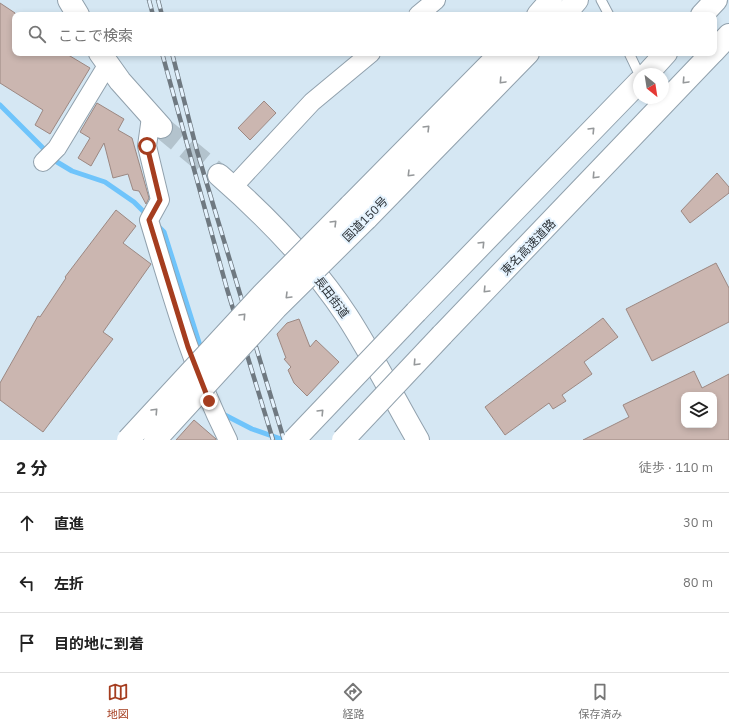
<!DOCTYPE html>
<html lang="ja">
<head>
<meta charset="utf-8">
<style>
  :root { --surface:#fff; --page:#f2f2f2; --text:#222; --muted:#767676; --line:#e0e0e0; --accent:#a53d1f }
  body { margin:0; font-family:"IBM Plex Sans","Noto Sans JP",sans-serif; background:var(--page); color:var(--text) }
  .controls { position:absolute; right:12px; bottom:12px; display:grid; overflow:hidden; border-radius:8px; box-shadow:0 2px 6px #0003 }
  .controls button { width:36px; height:36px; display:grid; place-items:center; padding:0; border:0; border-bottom:1px solid var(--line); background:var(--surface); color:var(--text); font:20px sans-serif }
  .compass { position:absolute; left:633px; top:68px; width:36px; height:36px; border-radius:50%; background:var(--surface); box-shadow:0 2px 6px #0003; rotate:150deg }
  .stop { position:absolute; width:12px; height:12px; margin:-9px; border:3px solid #a53d1f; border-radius:50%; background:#fff }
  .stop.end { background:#a53d1f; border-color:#fff; box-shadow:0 1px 4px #0008 }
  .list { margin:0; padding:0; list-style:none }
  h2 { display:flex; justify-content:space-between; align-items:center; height:52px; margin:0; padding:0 16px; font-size:17px }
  h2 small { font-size:13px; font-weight:400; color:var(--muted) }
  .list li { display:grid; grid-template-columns:26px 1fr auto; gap:12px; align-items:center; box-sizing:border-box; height:60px; padding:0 16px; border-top:1px solid var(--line) }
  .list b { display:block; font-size:15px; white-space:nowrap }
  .list em { font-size:13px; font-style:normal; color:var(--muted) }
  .icon { flex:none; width:22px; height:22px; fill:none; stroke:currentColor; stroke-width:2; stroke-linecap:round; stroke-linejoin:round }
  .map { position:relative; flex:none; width:729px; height:440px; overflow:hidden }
  .search { position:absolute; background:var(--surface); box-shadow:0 2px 6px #0003; left:12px; right:12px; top:12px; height:44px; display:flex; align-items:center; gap:10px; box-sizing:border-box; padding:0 14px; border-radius:8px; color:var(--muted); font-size:15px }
  .sheet { height:232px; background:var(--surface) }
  nav { display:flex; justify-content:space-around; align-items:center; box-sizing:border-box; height:56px; border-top:1px solid var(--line); background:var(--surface); font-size:11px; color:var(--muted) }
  nav a { display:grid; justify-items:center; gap:2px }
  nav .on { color:var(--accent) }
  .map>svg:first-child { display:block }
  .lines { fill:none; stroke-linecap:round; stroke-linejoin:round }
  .stream { stroke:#6fc4fb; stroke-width:5 }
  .building { fill:#cbb6b0; stroke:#9c8882; fill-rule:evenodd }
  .secondary-tunnel { stroke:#b3c3cd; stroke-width:22; stroke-dasharray:22 11; stroke-linecap:butt }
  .service-casing { stroke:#91a1ad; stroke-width:11 }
  .minor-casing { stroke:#91a1ad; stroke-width:20 }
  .secondary-casing { stroke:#91a1ad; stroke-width:24 }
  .trunk-casing { stroke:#91a1ad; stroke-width:24 }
  .motorway-casing { stroke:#91a1ad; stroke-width:24 }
  .service { stroke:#fff; stroke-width:9 }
  .minor { stroke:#fff; stroke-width:18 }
  .secondary { stroke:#fff; stroke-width:22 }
  .trunk { stroke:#fff; stroke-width:22 }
  .motorway { stroke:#fff; stroke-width:22 }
  .rail-casing { stroke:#6f7981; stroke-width:4.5 }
  .rail { stroke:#e5f3fe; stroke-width:3; stroke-dasharray:9; stroke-linecap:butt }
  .trunk-bridge-casing { stroke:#91a1ad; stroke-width:24; stroke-linecap:butt }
  .motorway-bridge-casing { stroke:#91a1ad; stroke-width:24; stroke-linecap:butt }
  .trunk-bridge { stroke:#fff; stroke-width:22 }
  .motorway-bridge { stroke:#fff; stroke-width:22 }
  .oneway { stroke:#95989a }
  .route { stroke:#a53d1f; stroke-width:5 }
  .labels { text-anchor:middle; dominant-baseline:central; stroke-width:4; stroke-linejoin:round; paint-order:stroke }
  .street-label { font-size:12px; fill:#2b3136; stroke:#e5f3fe }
</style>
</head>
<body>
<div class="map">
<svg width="729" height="440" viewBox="0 0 729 440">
  <rect width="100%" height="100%" fill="#d5e7f3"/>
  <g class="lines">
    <g class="stream">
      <path d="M0,105L57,162L72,171L105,182L134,202L147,215"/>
      <path d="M157,225L164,232L202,352"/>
      <path d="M221,413L252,429L284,440"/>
    </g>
  </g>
  <g class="building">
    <path d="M0,3L15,13V53H65L90,68L50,134L35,125L43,110L0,83Z"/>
    <path d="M264,101L276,113L250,140L238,128Z"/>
    <path d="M97,103L124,119L118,130L132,138L149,198L146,204L139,191L133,190L128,174L113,178L104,143L91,166L78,158L90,138L80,132Z"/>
    <path d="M717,173L729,187V193L690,223L681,211Z"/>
    <path d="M116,210L136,226L123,243L151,264L103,332L113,339L43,432L0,400V383L38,316L40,317L66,278L65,277Z"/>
    <path d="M716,263L729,288V322L652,361L626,309Z"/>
    <path d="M603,318L618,337L584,362L592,374L562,395L566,401L553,409L549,403L505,435L485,407Z"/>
    <path d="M299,319L310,347L316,340L339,362L307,396L294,383L288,370L291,367L284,359L286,358L277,334L287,323Z"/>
    <path d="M694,371L702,388L729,374V440H583L629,417L623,405ZM684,395H714V425H684Z"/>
    <path d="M194,420L216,439V440H176Z"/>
  </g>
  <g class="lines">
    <path class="secondary-tunnel" d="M161,127L219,175"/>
    <defs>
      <g id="service">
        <path d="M601,0L609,15"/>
        <path d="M629,53L639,74"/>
      </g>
      <g id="minor">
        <path d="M418,15L436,0"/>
        <path d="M151,117L147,146L160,200L149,220C172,296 192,369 228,440"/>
        <path d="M43,162L57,148L108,64"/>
        <path d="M233,187L312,102L371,53"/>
      </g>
      <g id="secondary">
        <path d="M69,0L78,15"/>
        <path d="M100,53L120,81L161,127"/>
        <path d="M219,175C267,217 312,263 347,316C373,356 394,399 418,440"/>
      </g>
      <g id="trunk">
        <path d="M538,15L551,0"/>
        <path d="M564,15L577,0"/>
        <path d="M350,206L501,53"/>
        <path d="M366,219L528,53"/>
      </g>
      <g id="motorway">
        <path d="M702,15L716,0"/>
        <path d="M714,51L729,35"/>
        <path d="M647,74L666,53"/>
        <path d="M416,312L639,82"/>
        <path d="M442,335L712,53"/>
      </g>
    </defs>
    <use href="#service" class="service-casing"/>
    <use href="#minor" class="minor-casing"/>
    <use href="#secondary" class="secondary-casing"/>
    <use href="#trunk" class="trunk-casing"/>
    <use href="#motorway" class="motorway-casing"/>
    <use href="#service" class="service"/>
    <use href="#minor" class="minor"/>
    <use href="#secondary" class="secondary"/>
    <use href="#trunk" class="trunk"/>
    <use href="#motorway" class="motorway"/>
    <defs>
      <g id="rail">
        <path d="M149,0L153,15"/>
        <path d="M158,0L162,15"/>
        <path d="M162,53L227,289L273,440"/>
        <path d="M172,53L197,151L284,440"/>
      </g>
    </defs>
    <use href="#rail" class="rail-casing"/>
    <use href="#rail" class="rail"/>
    <defs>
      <g id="trunk-bridge">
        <path d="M128,440L263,294L350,206"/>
        <path d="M155,440L276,308L366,219"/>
      </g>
      <g id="motorway-bridge">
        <path d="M294,440L416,312"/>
        <path d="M343,440L442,335"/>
      </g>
    </defs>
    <use href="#trunk-bridge" class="trunk-bridge-casing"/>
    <use href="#motorway-bridge" class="motorway-bridge-casing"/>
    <use href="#trunk-bridge" class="trunk-bridge"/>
    <use href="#motorway-bridge" class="motorway-bridge"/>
  </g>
  <defs><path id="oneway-chevron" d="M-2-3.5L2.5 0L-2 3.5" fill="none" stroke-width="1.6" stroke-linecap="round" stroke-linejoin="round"/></defs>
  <g class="oneway">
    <use href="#oneway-chevron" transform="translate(502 81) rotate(133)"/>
    <use href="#oneway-chevron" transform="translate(685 81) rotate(133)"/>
    <use href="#oneway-chevron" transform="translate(427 128) rotate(-45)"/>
    <use href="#oneway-chevron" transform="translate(592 130) rotate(-46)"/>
    <use href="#oneway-chevron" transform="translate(410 174) rotate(135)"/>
    <use href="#oneway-chevron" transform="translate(595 176) rotate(133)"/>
    <use href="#oneway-chevron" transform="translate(334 223) rotate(-45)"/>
    <use href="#oneway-chevron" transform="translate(482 244) rotate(-46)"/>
    <use href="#oneway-chevron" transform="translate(486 290) rotate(134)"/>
    <use href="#oneway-chevron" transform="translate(288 296) rotate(135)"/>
    <use href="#oneway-chevron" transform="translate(243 316) rotate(-47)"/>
    <use href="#oneway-chevron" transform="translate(416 363) rotate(133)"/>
    <use href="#oneway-chevron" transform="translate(155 411) rotate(-47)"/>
    <use href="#oneway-chevron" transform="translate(321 412) rotate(-46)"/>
  </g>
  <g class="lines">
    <path class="route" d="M147,146L160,200L149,220L188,347L209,401"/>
  </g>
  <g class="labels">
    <g class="street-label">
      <text transform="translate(365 219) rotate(-45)">国道150号</text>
      <text transform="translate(528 247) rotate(-46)">東名高速道路</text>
      <text transform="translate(332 297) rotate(53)">長田街道</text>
    </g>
  </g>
</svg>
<div class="controls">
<button><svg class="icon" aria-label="layers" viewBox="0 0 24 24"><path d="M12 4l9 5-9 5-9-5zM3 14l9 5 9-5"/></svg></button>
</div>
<svg class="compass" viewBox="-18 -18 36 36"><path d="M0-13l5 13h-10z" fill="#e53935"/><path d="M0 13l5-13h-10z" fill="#767676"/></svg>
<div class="stop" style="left:147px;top:146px"></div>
<div class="stop end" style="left:209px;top:401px"></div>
<div class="search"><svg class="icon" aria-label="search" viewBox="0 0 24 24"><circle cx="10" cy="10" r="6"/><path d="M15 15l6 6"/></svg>ここで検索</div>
</div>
<section class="sheet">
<h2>2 分<small>徒歩 · 110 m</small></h2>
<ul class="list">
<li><svg class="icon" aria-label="ahead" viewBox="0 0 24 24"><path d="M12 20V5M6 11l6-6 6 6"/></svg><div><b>直進</b></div><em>30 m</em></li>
<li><svg class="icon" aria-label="left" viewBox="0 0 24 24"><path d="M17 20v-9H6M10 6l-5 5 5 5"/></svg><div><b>左折</b></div><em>80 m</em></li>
<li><svg class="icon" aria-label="arrive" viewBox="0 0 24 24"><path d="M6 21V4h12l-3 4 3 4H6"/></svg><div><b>目的地に到着</b></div></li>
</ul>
</section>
<nav>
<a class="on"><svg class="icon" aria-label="map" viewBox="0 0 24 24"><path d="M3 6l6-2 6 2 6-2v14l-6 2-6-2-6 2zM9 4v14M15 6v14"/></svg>地図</a>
<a><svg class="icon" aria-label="directions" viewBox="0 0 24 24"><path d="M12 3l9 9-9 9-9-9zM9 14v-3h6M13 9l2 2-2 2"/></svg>経路</a>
<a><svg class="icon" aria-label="saved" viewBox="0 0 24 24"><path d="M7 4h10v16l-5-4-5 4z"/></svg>保存済み</a>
</nav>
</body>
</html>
